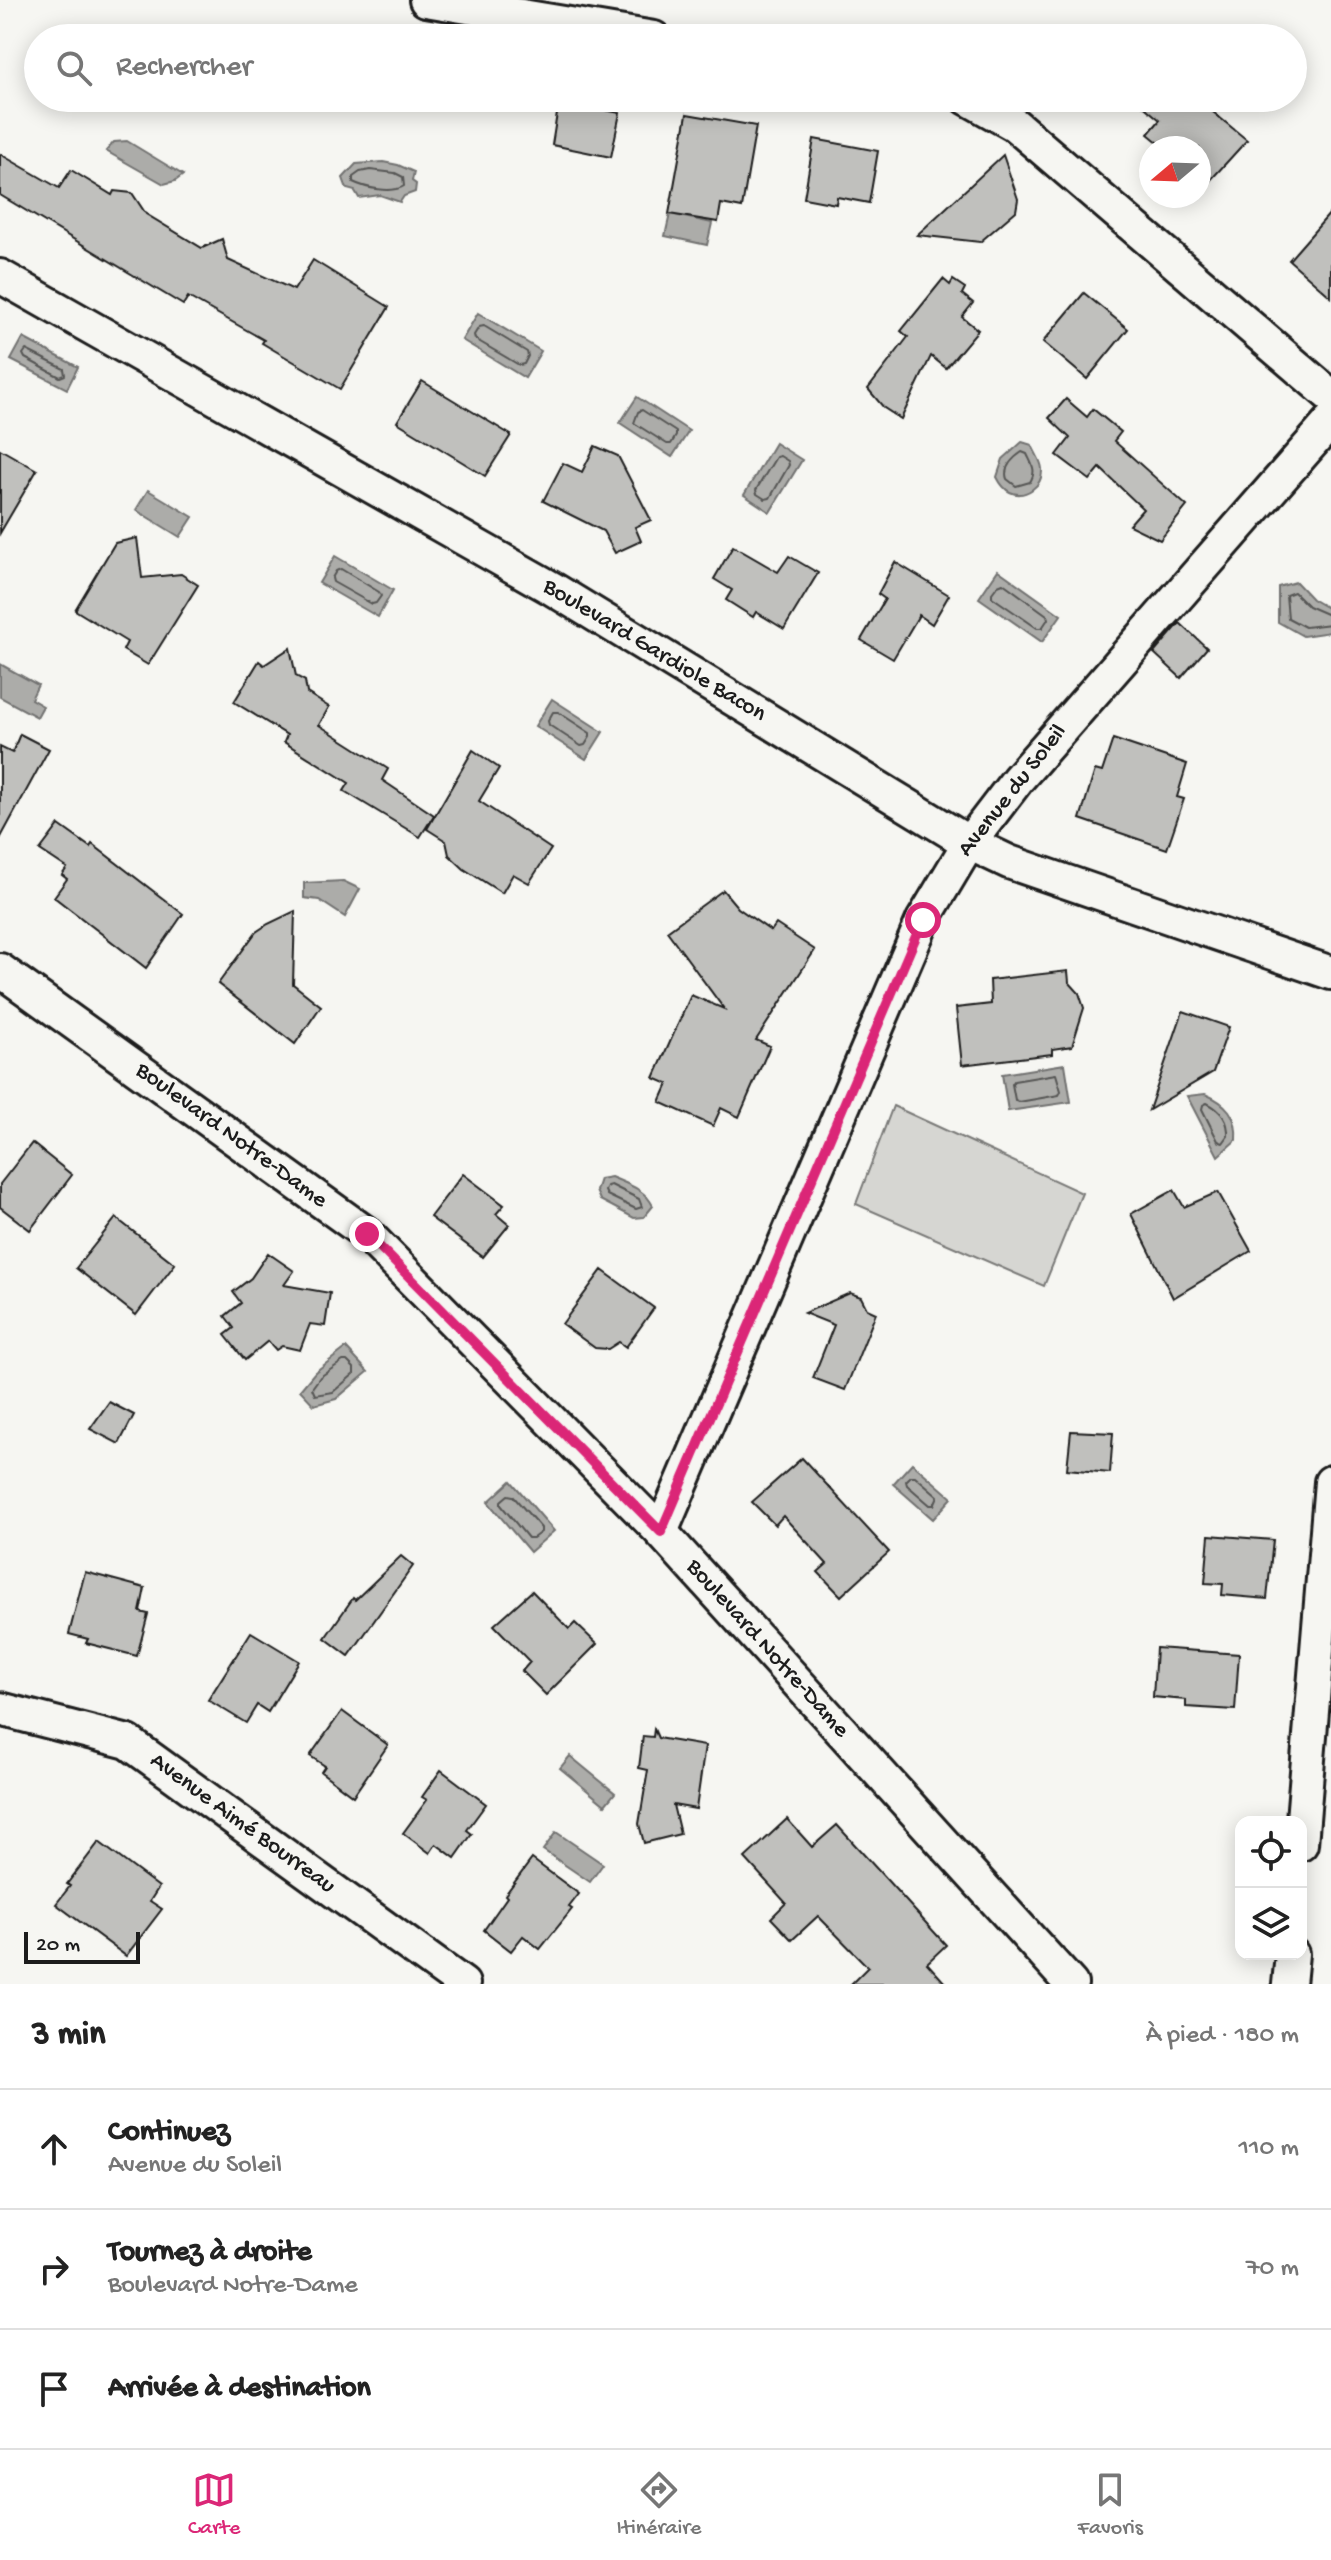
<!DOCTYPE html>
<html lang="fr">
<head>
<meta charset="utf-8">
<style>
  :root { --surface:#fff; --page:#f6f6f6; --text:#222; --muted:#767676; --line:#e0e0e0; --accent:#db2777 }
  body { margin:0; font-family:"Gochi Hand",sans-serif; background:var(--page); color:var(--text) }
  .controls { position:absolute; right:24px; bottom:24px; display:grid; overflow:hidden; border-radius:16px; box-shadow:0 4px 20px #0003 }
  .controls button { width:72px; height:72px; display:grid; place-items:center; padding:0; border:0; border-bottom:2px solid var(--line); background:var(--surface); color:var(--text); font:40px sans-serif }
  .compass { position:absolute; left:1139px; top:136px; width:72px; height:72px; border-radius:50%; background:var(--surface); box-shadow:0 4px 20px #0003; rotate:251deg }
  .scale { position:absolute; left:24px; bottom:20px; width:116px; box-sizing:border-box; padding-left:8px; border:4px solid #1c1c1c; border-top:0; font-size:22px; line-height:28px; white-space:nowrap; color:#1c1c1c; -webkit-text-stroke:6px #f6f6f2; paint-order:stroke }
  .stop { position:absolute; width:24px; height:24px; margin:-18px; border:6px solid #db2777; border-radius:50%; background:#fff }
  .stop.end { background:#db2777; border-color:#fff; box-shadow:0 2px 8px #0008 }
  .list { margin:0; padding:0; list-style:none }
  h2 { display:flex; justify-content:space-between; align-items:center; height:104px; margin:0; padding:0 32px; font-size:34px }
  h2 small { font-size:26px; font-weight:400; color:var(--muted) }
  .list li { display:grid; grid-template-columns:52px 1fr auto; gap:24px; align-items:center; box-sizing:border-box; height:120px; padding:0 32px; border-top:2px solid var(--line) }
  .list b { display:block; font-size:30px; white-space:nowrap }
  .list p { margin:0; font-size:26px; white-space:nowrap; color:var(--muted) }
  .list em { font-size:26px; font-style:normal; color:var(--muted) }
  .icon { flex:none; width:44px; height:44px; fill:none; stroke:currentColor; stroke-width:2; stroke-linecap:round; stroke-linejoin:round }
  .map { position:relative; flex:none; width:1331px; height:1984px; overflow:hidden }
  .search { position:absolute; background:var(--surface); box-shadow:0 4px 20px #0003; left:24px; right:24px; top:24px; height:88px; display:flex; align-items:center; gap:20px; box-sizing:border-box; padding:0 28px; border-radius:44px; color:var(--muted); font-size:30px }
  .sheet { height:464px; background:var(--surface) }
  nav { display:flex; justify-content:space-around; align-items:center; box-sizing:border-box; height:112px; border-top:2px solid var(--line); background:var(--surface); font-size:22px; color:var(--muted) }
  nav a { display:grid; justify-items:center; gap:4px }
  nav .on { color:var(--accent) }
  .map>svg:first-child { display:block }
  .green { fill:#d6d6d2; stroke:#797977; stroke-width:2 }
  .water { fill:#acaca9; stroke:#727271; stroke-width:2 }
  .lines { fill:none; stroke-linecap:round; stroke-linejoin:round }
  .shore { stroke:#565654; stroke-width:2 }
  .building { fill:#c0c0bd; stroke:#1c1c1c; stroke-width:2 }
  .minor-casing { stroke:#1c1c1c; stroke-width:38 }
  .minor { stroke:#f6f6f2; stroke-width:32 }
  .route { stroke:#db2777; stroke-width:10 }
  .labels { text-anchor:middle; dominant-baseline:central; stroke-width:6; stroke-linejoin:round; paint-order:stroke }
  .street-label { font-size:24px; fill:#1c1c1c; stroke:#f6f6f2 }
</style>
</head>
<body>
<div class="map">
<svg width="1331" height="1984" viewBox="0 0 1331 1984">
  <rect width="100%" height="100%" fill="#f6f6f2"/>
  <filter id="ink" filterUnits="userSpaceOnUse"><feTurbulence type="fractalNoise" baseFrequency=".0125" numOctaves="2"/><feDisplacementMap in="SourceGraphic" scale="16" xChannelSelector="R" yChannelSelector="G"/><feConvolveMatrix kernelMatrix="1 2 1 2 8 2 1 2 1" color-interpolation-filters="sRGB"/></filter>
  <g filter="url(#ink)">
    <path class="green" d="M893,1106L1082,1193L1044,1286L856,1204Z"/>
    <g class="water">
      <path d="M127,141L183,175L175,181L164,184L106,151L114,142Z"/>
      <path d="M383,162L398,165L414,172L412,181L416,184L415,192L404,196L400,202L380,195L359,198L355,191L347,189L343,178L356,164Z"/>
      <path d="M670,214L712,223L707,245L665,236Z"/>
      <path d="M478,313L541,351L525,378L462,340Z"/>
      <path d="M23,338L78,367L67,389L11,360Z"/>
      <path d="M637,397L689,431L672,457L620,423Z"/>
      <path d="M1022,442L1032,445C1035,453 1042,462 1042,469C1043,486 1025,499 1010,492C1004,489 1000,483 997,477L1003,459Z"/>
      <path d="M775,443L802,460L770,512L744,495Z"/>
      <path d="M148,490L193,517L180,537L136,510Z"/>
      <path d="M335,556L393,590L378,617L319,583Z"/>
      <path d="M998,570L1061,615L1042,642L979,598Z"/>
      <path d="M1296,582L1312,599L1331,610V632L1303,636L1278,622V587Z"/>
      <path d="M0,664L38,685L31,699L43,706L37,717L0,697Z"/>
      <path d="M552,699L603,732L586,759L535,726Z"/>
      <path d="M343,881L360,889L345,917L319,900L304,898V883Z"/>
      <path d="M1065,1064L1071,1102L1008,1111L1002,1074Z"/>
      <path d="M1205,1094C1226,1103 1238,1115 1236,1140L1218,1156L1187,1096Z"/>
      <path d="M611,1177C627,1184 645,1189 653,1206L644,1217L634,1218L600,1200L596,1191L600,1179Z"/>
      <path d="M346,1348L368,1372L336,1399L314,1405L300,1390L315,1372Z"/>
      <path d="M912,1463L952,1498L933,1519L893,1484Z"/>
      <path d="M511,1481L554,1531L530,1552L488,1502Z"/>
      <path d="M570,1756L615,1793L605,1805L560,1768Z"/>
      <path d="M556,1832L603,1864L590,1882L543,1850Z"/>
    </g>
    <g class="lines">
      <g class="shore">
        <path d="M370,170L395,173L403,177L404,186C392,194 365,188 353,182V177L360,172Z"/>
        <path d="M484,326L527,352L528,356L524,364L519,365L475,339L474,335L479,327Z"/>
        <path d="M26,350L64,369L65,375L60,377L25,358L23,354Z"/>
        <path d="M642,410L676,432V436L671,444H667L634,423L638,412Z"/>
        <path d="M1022,452L1027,454C1032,465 1037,470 1030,482L1016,486L1007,479C1003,468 1013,458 1022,452Z"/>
        <path d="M780,456L788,461L789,465L770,498L765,499L757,494L756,490L776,457Z"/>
        <path d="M341,569L379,592L381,596L376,603L372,604L333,582L332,578L336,571Z"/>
        <path d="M1003,583L1047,615L1048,619L1042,628H1037L992,597V593L998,585Z"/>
        <path d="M1331,616L1308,606L1294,592L1286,595L1288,618L1305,627L1331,624"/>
        <path d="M553,712H558L590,733V737L585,745L581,746L549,725L548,721Z"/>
        <path d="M1056,1074L1061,1091L1059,1095L1019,1102L1015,1100L1012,1084L1014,1081Z"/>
        <path d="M1207,1103C1221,1110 1229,1120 1228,1136L1223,1143L1218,1141L1202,1109L1203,1105Z"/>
        <path d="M607,1186L611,1185L639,1199L642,1207L636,1209L607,1195L605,1191Z"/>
        <path d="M343,1361H347L354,1368V1374L333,1392L315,1395L312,1388L320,1377Z"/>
        <path d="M911,1476H915L938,1496L934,1505H930L907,1485L906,1481Z"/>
        <path d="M508,1495L513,1496L541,1528V1532L533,1538H528L501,1505V1501Z"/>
      </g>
    </g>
    <g class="building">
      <path d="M1134,98H1196L1247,140L1208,183L1199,176V148H1165L1148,134L1160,120Z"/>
      <path d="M559,101L620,113L611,157L552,145Z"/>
      <path d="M687,114L756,126L742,208L721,204L718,222L669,214Z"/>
      <path d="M814,139L878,151L869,203L837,197L836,204L804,198Z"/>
      <path d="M0,154L59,188L71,170L112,195L114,191L132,193L146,214L202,248L222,239L228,260L294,290L313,260L389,307L340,389L262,343L264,340L188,297L183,305L0,195Z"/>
      <path d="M1003,155L1018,199L1016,211L980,242L917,235Z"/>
      <path d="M1331,212V297L1289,260Z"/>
      <path d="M943,279L950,285L953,280L965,288L962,294L973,303L962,317L978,330L946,368L931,356L901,419L884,408L868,389L908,337L901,331Z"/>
      <path d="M1084,293L1128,329L1087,379L1043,342Z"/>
      <path d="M422,381L511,435L485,476L397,422Z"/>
      <path d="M1066,399L1087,417L1093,409L1121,432L1114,441L1187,506L1160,540L1129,525L1143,509L1100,468L1090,480L1057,455L1070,438L1049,418Z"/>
      <path d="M595,446L618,456L651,520L635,527L641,541L615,553L603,531L543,501L563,463L582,472Z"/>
      <path d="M0,449L37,470L0,533Z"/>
      <path d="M137,538L142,578L181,574L198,585L148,665L123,650L127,642L75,610L115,543Z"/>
      <path d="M733,546L778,572L789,556L818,573L784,629L756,612L753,617L726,600L732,590L714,579Z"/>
      <path d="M895,562L949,595L932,624L919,615L893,659L861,640L885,599L878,594Z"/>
      <path d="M1180,623L1207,648L1181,678L1154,653Z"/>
      <path d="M290,648L296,676L305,681L307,693L329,707L319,725L388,769L382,780L434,815L420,837L344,791L349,783L284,742L287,735L234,702L259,661L264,665Z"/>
      <path d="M20,734L49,749L0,839V747L12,753Z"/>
      <path d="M1113,739L1187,764L1177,797L1184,799L1167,849L1080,819L1095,770L1102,772Z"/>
      <path d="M473,750L499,768L479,801L551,849L529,883L513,874L502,893L464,869L449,855L446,841L427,829Z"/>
      <path d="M59,825L90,847L92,844L183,914L146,968L54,897L67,879L62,875L67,868L40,850Z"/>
      <path d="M723,890L738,908L771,931L776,924L815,950L756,1040L770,1046L739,1117L721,1108L713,1126L660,1102L668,1084L654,1078L691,995L724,1009L667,931Z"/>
      <path d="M295,911L293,984L321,1006L295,1044L218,984L256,932L268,924Z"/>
      <path d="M1068,971L1069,982L1079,993L1084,1008L1072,1046L1052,1049V1054L962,1065L956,1008L991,1004L990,980Z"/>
      <path d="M1183,1011L1229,1027L1213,1072L1149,1110Z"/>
      <path d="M32,1143L72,1175L30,1230L0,1207V1184Z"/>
      <path d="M463,1174L504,1205L496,1214L509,1225L483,1257L430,1217Z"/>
      <path d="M1174,1190L1184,1207L1218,1192L1251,1251L1173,1298L1131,1214Z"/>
      <path d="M116,1218L175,1264L136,1315L76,1268Z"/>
      <path d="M268,1253L294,1271L284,1285L330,1293L325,1326L310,1324L300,1350L282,1346L276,1350L268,1341L245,1360L225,1335L234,1328L225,1316L241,1303L233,1292L251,1278Z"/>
      <path d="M602,1270L654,1308L626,1347L619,1342L608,1349L595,1348L562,1324Z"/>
      <path d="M850,1293L861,1297L867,1309L876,1313L845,1390L813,1378L834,1325L804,1313Z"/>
      <path d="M109,1402L134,1415L119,1444L90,1429Z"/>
      <path d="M1071,1431L1113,1433L1110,1473L1067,1469Z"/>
      <path d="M802,1458L889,1552L841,1596L818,1572L827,1564L806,1541L783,1516L775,1525L752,1502Z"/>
      <path d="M1209,1535L1273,1540L1267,1599L1222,1595L1223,1584L1205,1583Z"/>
      <path d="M401,1556L413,1566L349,1656L325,1638L353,1598L355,1600Z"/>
      <path d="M85,1572L145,1588L140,1612L148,1614L137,1656L86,1643L88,1639L69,1634Z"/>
      <path d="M532,1591L569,1629L575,1623L597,1644L546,1695L522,1671L530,1662L494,1625Z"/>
      <path d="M251,1632L299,1661L268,1712L257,1705L246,1723L208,1700Z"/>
      <path d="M1156,1648L1239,1654L1235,1710L1186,1707V1700L1153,1697Z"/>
      <path d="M342,1711L388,1745L353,1796L321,1772L325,1766L310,1756Z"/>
      <path d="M654,1729L658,1738L705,1746L696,1809L673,1805L680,1834L644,1843L639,1824L648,1770L639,1768L643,1736L653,1737Z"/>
      <path d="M441,1770L486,1804L467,1830L472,1834L455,1858L436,1844L430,1853L403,1833L427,1800L422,1797Z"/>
      <path d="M787,1819L812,1847L837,1825L946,1945L927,1963L946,1984H851L868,1967L818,1916L792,1940L771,1918L786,1903L745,1858Z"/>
      <path d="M99,1842L159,1887L150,1901L162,1909L126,1956L56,1904L70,1886L67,1884Z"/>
      <path d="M532,1859L579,1894L569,1907L572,1909L540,1949L523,1936L511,1951L484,1930L507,1897L505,1895Z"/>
    </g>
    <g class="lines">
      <defs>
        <g id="minor">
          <path d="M426,0L654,38"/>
          <path d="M967,98L1015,125L1331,396"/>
          <path d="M0,276L553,589L969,843L1009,862L1331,973"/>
          <path d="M0,970L367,1234L661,1532L1071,1984"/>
          <path d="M661,1532L923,920L969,843L1018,779L1331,421"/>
          <path d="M0,1709L128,1742L463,1984"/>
          <path d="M1301,1844L1331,1482"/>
          <path d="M1289,1984L1292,1954"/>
        </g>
      </defs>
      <use href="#minor" class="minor-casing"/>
      <use href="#minor" class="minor"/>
    </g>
  </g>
  <g class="lines" filter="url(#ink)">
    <path class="route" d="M367,1234L661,1532L923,920"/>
  </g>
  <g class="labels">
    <g class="street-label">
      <text transform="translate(654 651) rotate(31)">Boulevard Gardiole Bacon</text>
      <text transform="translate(1013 791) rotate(-52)">Avenue du Soleil</text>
      <text transform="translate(231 1136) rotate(36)">Boulevard Notre-Dame</text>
      <text transform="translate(767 1649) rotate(48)">Boulevard Notre-Dame</text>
      <text transform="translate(242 1824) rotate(36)">Avenue Aimé Bourreau</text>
    </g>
  </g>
</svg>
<div class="controls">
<button><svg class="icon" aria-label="locate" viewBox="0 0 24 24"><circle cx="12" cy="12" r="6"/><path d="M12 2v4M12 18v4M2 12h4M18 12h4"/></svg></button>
<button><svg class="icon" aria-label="layers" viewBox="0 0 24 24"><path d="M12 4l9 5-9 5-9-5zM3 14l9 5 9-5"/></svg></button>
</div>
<svg class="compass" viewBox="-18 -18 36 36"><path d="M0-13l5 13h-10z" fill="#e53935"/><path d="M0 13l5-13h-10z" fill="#767676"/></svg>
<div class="scale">20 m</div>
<div class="stop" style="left:923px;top:920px"></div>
<div class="stop end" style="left:367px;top:1234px"></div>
<div class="search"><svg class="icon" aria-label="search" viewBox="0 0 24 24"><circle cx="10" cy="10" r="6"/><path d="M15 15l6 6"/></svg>Rechercher</div>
</div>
<section class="sheet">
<h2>3 min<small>À pied · 180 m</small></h2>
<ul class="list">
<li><svg class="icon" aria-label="ahead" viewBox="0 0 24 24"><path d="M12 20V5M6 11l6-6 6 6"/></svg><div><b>Continuez</b><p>Avenue du Soleil</p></div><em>110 m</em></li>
<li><svg class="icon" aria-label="right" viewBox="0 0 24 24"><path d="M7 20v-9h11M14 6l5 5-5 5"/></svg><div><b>Tournez à droite</b><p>Boulevard Notre-Dame</p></div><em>70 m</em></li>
<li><svg class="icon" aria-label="arrive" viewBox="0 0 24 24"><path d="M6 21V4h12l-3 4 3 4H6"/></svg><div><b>Arrivée à destination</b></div></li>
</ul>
</section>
<nav>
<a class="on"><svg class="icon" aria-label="map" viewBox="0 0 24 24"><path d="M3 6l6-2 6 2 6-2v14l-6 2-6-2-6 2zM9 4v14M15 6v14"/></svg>Carte</a>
<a><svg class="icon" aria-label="directions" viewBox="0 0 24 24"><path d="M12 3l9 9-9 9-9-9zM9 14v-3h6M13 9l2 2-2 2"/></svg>Itinéraire</a>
<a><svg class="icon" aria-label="saved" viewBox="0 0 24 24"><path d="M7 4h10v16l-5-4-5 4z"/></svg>Favoris</a>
</nav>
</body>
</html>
